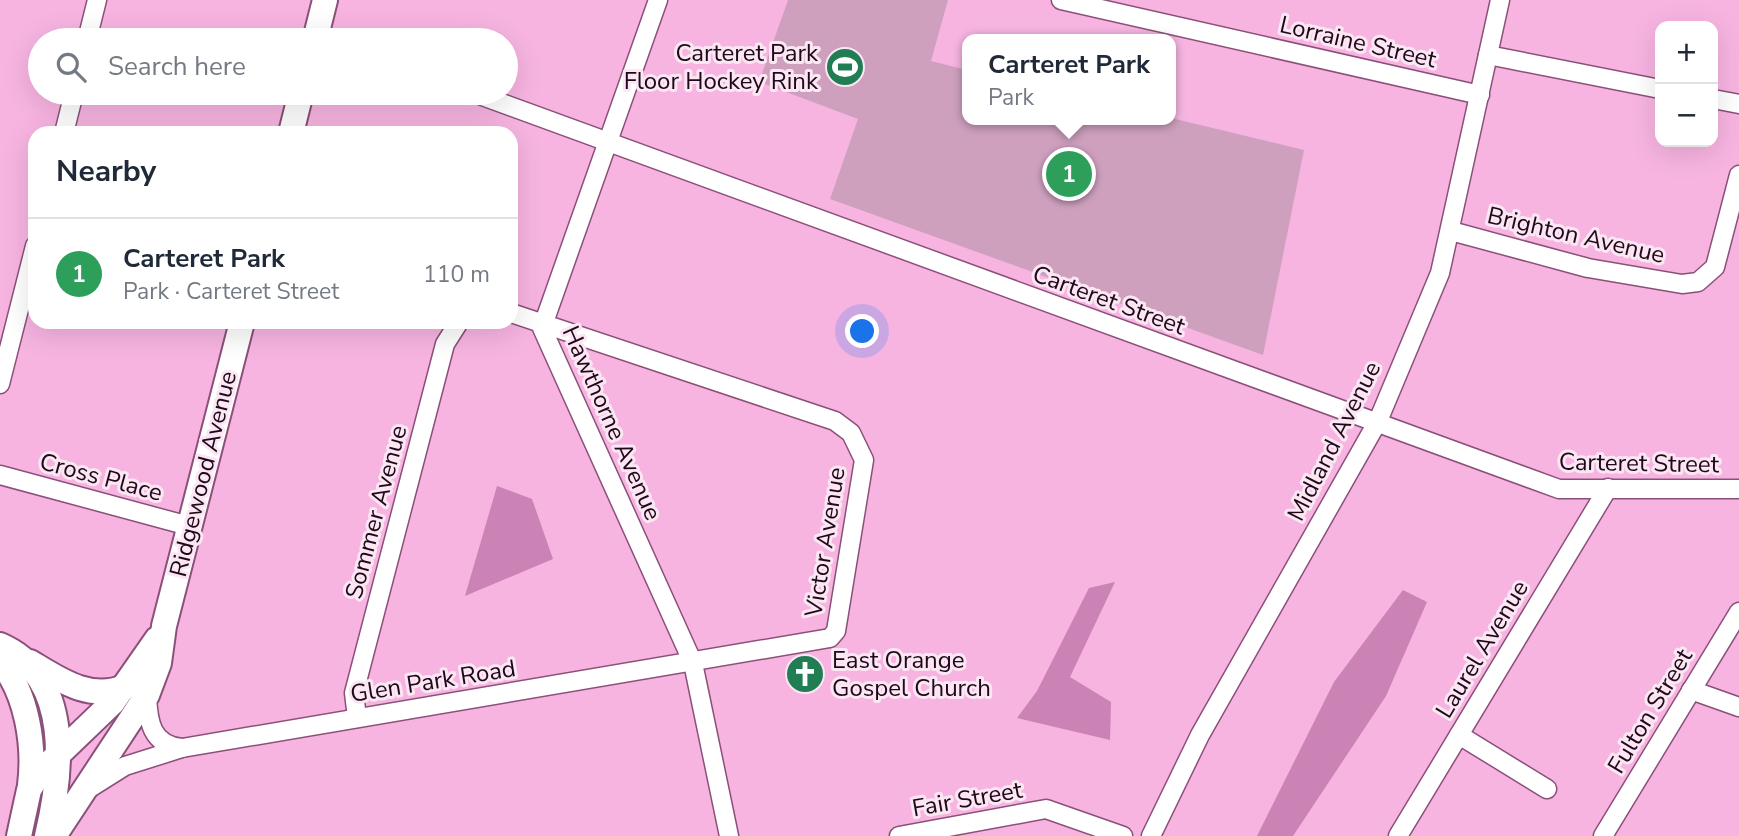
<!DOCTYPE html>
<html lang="en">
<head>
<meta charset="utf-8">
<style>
  :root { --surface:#fff; --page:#f2f2f3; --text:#1f2937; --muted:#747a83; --line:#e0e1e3; --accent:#217d53 }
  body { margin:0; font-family:"Nunito Sans",sans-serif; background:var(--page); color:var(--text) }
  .controls { position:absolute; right:21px; top:21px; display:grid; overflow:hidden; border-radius:14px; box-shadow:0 7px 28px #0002 }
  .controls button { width:63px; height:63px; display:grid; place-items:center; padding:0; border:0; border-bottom:2px solid var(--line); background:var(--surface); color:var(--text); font:35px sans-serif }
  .you { position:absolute; left:863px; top:332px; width:24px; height:24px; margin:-18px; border:5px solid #fff; border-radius:50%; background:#1a73e8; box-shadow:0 0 0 10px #1a73e833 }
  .badge { display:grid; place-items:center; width:46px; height:46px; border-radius:50%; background:var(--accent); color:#fff; font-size:23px; font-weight:700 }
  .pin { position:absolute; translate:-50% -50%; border:4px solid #fff; box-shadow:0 2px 7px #0006 }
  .popup { position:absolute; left:962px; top:34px; width:214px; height:91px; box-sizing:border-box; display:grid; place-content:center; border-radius:14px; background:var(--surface); filter:drop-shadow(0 2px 5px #0005); font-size:23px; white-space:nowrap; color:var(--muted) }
  .popup b { font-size:26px; color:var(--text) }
  .popup::after { content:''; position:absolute; left:50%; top:100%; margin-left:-14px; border:14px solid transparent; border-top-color:var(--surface) }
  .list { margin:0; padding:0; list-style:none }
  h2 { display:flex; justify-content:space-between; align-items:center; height:91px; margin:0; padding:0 28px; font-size:30px }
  h2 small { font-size:23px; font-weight:400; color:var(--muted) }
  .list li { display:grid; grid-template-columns:46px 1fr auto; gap:21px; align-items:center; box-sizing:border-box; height:112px; padding:0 28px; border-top:2px solid var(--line) }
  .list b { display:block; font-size:26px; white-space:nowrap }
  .list p { margin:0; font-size:23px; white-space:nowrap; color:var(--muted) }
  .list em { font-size:23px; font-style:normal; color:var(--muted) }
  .icon { flex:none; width:38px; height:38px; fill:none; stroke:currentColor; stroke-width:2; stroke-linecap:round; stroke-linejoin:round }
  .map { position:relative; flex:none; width:1739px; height:836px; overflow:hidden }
  .search { position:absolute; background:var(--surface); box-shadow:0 7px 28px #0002; left:28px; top:28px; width:490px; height:77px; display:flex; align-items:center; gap:18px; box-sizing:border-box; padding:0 24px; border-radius:38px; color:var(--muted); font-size:26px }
  .panel { position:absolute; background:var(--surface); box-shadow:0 7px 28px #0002; left:28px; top:126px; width:490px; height:203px; border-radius:21px }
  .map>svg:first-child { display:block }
  .green { fill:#cea0be }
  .forest { fill:#ca83b4 }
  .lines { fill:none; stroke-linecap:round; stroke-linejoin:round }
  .street-casing { stroke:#8b507a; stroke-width:21 }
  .secondary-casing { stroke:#8b507a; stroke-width:28 }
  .street { stroke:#fff; stroke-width:18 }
  .secondary { stroke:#fff; stroke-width:24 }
  .labels { text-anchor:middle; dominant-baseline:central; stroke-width:6; stroke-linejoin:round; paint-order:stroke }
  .street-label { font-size:24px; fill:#1f0819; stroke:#fbe6f3 }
  .poi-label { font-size:24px; fill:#1f0819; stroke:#fbe6f3; text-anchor:end }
</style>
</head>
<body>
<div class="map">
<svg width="1739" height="836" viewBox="0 0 1739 836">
  <rect width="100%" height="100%" fill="#f7b4e1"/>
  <path class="green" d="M788,0H948L931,61L967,70L968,120L1171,118L1304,150L1263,355L830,199L858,119L759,82Z"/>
  <g class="forest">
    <path d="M497,486L532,499L553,559L465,596Z"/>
    <path d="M1115,582L1070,677L1111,702L1110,740L1017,718L1037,691L1089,588Z"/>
    <path d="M1403,590L1427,602L1386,696L1293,836H1257L1334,682Z"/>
  </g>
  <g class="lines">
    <defs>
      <g id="street">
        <path d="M658,0L542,328L693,663L729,836"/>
        <path d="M1061,0L1480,95"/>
        <path d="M87,40L97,0"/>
        <path d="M1488,55L1660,89"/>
        <path d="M474,93L1559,489H1739"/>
        <path d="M1713,99L1739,104"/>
        <path d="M64,133L74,93"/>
        <path d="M1451,231L1588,268L1682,284L1698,282L1715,267L1739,175"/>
        <path d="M0,384L35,246"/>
        <path d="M0,475L189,526"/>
        <path d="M1691,690L1739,707"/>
        <path d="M147,695C148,721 151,745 182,748"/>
        <path d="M357,718L354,693L445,344L459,322"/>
        <path d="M1459,735L1547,789"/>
        <path d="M90,788L125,766L182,748L830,638L836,631L864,460L851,433L835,421L511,313"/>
        <path d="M899,836L1046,809L1123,836"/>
        <path d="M1151,836L1200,735L1378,421L1440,273L1500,0"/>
        <path d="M1398,836L1608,488"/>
        <path d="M1603,836L1739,612"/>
      </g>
      <g id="secondary">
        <path d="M315,40L325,0"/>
        <path d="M291,133L301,93"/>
        <path d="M0,645C73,677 62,773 47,836"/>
        <path d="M0,661C27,693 35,745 30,785"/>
        <path d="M30,662C60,680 89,701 125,687"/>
        <path d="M19,836L29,790L39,773L113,702L157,639"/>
        <path d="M54,836L147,695L159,663L164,626L242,322"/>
      </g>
    </defs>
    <use href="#street" class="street-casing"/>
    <use href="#secondary" class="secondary-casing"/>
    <use href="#street" class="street"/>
    <use href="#secondary" class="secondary"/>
  </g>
  <defs>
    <symbol id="stadium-disc" viewBox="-11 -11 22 22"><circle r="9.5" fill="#217d53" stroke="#fbe6f3"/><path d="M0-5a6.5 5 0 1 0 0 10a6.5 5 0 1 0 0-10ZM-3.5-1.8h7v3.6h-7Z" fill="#fff"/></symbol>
    <symbol id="church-disc" viewBox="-11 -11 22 22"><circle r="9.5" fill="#217d53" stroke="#fbe6f3"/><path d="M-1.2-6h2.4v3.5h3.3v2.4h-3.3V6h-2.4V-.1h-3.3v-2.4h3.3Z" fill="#fff"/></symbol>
  </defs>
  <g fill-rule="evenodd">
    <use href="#stadium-disc" x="823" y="45" width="44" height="44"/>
    <use href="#church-disc" x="783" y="652" width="44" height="44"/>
  </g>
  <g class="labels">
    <g class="street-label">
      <text transform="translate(1358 42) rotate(13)">Lorraine Street</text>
      <text transform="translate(1576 235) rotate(13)">Brighton Avenue</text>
      <text transform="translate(1109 300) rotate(20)">Carteret Street</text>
      <text transform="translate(612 423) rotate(66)">Hawthorne Avenue</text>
      <text transform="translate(1334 441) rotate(-63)">Midland Avenue</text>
      <text transform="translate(1639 463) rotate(1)">Carteret Street</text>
      <text transform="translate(203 474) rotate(-76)">Ridgewood Avenue</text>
      <text transform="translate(101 477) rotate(15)">Cross Place</text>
      <text transform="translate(376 512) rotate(-75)">Sommer Avenue</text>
      <text transform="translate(825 542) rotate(-81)">Victor Avenue</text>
      <text transform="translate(1482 649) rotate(-59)">Laurel Avenue</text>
      <text transform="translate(433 681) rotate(-9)">Glen Park Road</text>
      <text transform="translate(1650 711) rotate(-59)">Fulton Street</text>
      <text transform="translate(967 799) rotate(-10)">Fair Street</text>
    </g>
    <g class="poi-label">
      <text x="818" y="53">Carteret Park<tspan x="818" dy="28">Floor Hockey Rink</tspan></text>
      <text x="832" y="660" text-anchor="start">East Orange<tspan x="832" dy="28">Gospel Church</tspan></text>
    </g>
  </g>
</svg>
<div class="controls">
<button>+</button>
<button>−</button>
</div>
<div class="you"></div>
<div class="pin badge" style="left:1069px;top:174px;background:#2e9e5b">1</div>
<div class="popup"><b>Carteret Park</b>Park</div>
<div class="search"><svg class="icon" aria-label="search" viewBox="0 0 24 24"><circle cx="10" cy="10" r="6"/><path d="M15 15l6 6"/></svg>Search here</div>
<section class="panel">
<h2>Nearby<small></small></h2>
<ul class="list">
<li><span class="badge" style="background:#2e9e5b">1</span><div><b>Carteret Park</b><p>Park · Carteret Street</p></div><em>110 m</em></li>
</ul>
</section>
</div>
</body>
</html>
